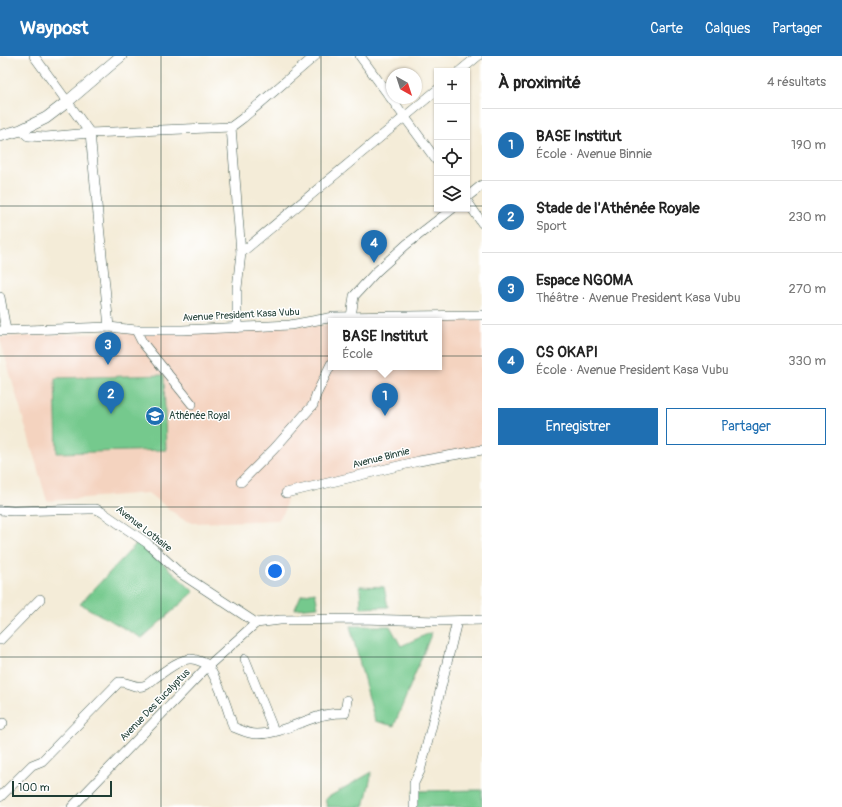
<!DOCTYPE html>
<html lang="fr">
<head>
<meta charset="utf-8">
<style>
  :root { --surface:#fff; --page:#f2f2f2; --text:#222; --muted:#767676; --line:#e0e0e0; --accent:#1f6fb2 }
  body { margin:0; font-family:Pangolin,sans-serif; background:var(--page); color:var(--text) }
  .controls { position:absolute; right:12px; top:12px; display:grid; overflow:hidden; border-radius:0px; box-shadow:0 1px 3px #0004 }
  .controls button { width:36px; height:36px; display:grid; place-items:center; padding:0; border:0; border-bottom:1px solid var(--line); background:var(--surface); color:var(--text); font:20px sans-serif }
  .compass { position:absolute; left:386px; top:12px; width:36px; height:36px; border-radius:50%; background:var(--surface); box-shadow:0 1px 3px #0004; rotate:141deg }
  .scale { position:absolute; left:12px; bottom:10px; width:100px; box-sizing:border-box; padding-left:4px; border:2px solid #1f3d34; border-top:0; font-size:11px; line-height:14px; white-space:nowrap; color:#1f3d34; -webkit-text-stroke:3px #fff; paint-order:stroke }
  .you { position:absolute; left:275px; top:515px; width:14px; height:14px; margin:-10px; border:3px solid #fff; border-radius:50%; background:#1a73e8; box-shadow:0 0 0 6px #1a73e833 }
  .badge { display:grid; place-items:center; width:26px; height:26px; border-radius:50%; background:var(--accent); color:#fff; font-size:13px; font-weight:700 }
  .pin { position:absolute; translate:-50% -33px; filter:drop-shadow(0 1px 2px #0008) }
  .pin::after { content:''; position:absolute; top:21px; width:14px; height:12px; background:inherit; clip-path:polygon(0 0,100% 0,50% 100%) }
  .popup { position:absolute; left:328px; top:262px; width:114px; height:52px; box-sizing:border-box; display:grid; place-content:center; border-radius:0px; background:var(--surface); filter:drop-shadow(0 1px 3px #0005); font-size:13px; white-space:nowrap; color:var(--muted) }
  .popup b { font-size:15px; color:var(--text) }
  .popup::after { content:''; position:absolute; left:50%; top:100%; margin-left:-8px; border:8px solid transparent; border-top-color:var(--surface) }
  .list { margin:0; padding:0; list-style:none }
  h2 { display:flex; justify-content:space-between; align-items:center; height:52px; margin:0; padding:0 16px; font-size:17px }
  h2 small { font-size:13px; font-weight:400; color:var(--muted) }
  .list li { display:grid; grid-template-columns:26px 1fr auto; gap:12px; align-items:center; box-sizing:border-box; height:72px; padding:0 16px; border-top:1px solid var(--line) }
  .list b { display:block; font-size:15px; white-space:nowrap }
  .list p { margin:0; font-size:13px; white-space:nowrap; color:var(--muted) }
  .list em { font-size:13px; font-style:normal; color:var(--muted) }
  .actions { display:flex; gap:8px; padding:12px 16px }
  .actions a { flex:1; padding:9px 0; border:1px solid var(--accent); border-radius:0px; text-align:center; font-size:14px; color:var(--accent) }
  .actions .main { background:var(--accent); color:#fff }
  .icon { flex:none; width:22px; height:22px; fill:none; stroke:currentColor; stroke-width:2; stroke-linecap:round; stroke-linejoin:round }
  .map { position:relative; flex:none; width:482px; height:751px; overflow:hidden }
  header { display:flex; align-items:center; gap:24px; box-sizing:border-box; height:56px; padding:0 20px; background:var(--accent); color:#fff }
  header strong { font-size:19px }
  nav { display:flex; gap:22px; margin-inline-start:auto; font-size:14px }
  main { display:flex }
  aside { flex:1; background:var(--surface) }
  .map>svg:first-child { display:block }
  .built { fill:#f4d3bf }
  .green { fill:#74c98d; stroke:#4a8360 }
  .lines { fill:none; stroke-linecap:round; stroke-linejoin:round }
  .minor-casing { stroke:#3f574d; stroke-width:10 }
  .major-casing { stroke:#3f574d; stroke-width:12 }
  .minor { stroke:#fff; stroke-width:9 }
  .major { stroke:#fff; stroke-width:11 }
  .grid { fill:none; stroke:#1f3d34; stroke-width:1; stroke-opacity:0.55 }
  .labels { text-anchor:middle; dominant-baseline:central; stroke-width:3; stroke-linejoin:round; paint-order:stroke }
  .street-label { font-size:10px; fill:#1f3d34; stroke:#fff }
  .poi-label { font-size:10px; fill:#1f3d34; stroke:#fff; text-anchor:start }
</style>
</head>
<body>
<header>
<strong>Waypost</strong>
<nav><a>Carte</a><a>Calques</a><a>Partager</a></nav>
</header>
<main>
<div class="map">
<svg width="482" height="751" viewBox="0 0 482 751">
  <rect width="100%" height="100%" fill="#fff"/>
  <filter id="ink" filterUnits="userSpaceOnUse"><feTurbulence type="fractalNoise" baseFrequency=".025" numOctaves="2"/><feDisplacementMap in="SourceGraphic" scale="8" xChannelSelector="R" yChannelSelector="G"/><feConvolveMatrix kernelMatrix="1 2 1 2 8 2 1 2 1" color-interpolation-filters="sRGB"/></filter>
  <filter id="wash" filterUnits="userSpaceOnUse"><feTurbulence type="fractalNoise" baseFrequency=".012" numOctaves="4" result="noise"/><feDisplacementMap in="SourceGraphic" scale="16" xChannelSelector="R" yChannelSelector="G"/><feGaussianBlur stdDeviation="0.9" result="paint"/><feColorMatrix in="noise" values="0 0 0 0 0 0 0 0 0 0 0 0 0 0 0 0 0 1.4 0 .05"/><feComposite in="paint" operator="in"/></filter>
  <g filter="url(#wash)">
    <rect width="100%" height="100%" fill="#f4ecd8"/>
    <path class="built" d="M482,263V396L288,437L284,456L278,464L193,467L182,463L148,437L47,445L0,283V281L331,269V311H439V265H422Z"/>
    <g class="green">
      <path d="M164,319L166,394L57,397L55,322Z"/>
      <path d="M139,485L194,536L142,582L80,548Z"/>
      <path d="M360,530L384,531L388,551L361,552Z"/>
      <path d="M315,536L318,551L295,553L301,539Z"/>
      <path d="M350,570H390L401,590L432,576L394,670L375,665Z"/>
      <path d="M372,716L364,751H327L325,743Z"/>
      <path d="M482,734V751H414L413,735Z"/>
    </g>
  </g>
  <g filter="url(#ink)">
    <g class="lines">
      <defs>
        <g id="minor">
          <path d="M34,0L90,77L109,271"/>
          <path d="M360,0L437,105"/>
          <path d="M460,15L478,0"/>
          <path d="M231,71L241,197L237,232V272"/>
          <path d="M21,74L28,80L46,81L90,77L231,71L243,62L315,0"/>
          <path d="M467,141L482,129"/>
          <path d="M467,145L482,167"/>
          <path d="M241,197L437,34"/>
          <path d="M0,241L6,274"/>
          <path d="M351,261L354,240L376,216L407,188L452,153"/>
          <path d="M136,274L142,286L192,348"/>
          <path d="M0,275L109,271L136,274H182L290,269L334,261L482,259"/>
          <path d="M241,426L274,393L313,349L316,339L331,308"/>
          <path d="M286,437L419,405L482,394"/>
          <path d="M0,454L13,455L89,453H96L102,456L147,487L180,517L256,567"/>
          <path d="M256,567L280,564L360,563L438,565L482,564"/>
          <path d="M0,584L40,543"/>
          <path d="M245,603L274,675"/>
          <path d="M208,610C220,628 227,650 233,671C241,674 248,678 257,678C277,678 296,668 314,662C324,658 335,657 345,657L347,644"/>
          <path d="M0,670L3,667"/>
          <path d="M0,741L32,709L42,705L119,626C128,625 136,634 146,629C150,627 154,622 158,620C166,614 182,602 191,603C197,603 204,607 209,609"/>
          <path d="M72,751L208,610L256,567"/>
          <path d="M414,751V727L420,715L431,673L457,565"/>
        </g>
        <path id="major" d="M0,80L21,74L46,62L67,46L121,0"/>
      </defs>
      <use href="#minor" class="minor-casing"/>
      <use href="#major" class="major-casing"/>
      <use href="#minor" class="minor"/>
      <use href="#major" class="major"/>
    </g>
  </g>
  <path class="grid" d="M161,0V751M321,0V751M0,150H437M467,150H482M0,300H482M0,451H482M0,601H482"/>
  <defs>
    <symbol id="school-disc" viewBox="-11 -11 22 22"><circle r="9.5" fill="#1f6fb2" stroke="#fff"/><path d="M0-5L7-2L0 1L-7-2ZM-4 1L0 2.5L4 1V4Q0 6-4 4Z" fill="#fff"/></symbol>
  </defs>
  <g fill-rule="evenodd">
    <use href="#school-disc" x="144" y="349" width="22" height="22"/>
  </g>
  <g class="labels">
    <g class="street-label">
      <text transform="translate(241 259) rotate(-3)">Avenue President Kasa Vubu</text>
      <text transform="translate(381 402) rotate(-14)">Avenue Binnie</text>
      <text transform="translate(144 473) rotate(38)">Avenue Lothaire</text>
      <text transform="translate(155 649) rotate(-46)">Avenue Des Eucalyptus</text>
    </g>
    <g class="poi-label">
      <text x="169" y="360">Athénée Royal</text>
    </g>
  </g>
</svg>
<div class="controls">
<button>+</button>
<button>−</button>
<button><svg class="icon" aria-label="locate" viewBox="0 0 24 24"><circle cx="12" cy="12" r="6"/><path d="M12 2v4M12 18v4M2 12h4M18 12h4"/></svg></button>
<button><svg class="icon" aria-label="layers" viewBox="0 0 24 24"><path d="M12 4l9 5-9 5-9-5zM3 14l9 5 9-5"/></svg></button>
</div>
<svg class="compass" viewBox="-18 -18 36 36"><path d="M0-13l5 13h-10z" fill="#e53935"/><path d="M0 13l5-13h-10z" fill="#767676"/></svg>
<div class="scale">100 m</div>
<div class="you"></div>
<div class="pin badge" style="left:385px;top:360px">1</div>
<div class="popup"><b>BASE Institut</b>École</div>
<div class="pin badge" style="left:111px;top:358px">2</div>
<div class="pin badge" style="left:108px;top:309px">3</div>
<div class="pin badge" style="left:374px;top:207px">4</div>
</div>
<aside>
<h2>À proximité<small>4 résultats</small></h2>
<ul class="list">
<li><span class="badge">1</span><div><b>BASE Institut</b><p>École · Avenue Binnie</p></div><em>190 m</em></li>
<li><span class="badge">2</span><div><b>Stade de l'Athénée Royale</b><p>Sport</p></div><em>230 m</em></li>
<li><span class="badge">3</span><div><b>Espace NGOMA</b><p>Théâtre · Avenue President Kasa Vubu</p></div><em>270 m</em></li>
<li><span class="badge">4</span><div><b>CS OKAPI</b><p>École · Avenue President Kasa Vubu</p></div><em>330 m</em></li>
</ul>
<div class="actions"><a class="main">Enregistrer</a><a>Partager</a></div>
</aside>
</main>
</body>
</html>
